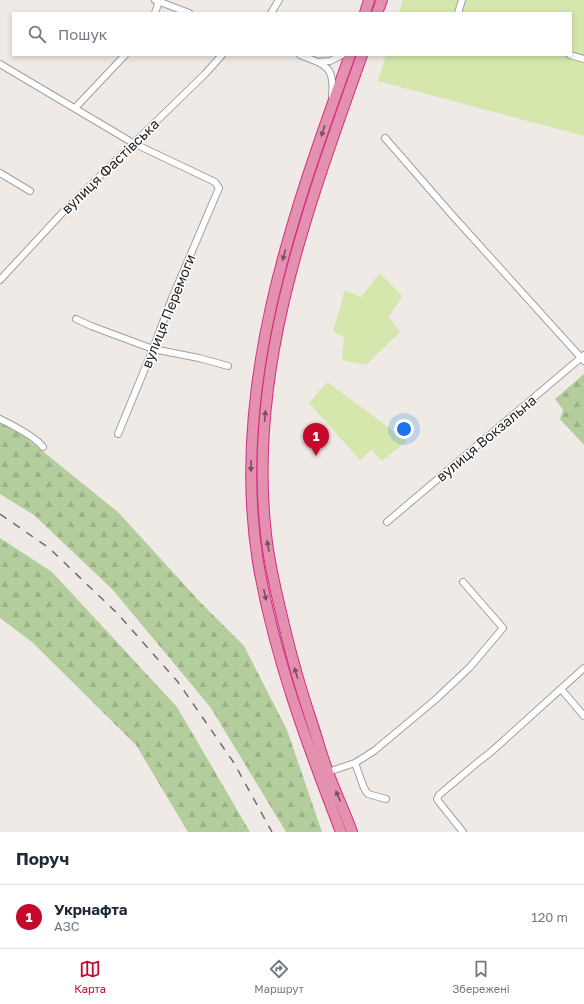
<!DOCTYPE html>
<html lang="uk">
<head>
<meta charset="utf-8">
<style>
  :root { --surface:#fff; --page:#f2f2f3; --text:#1f2937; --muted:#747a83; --line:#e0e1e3; --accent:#c6082b }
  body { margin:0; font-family:"Golos Text",sans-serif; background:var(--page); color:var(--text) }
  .you { position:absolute; left:404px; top:429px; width:14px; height:14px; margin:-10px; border:3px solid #fff; border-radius:50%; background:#1a73e8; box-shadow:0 0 0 6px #1a73e833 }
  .badge { display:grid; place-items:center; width:26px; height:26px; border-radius:50%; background:var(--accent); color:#fff; font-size:13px; font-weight:700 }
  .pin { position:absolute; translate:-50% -33px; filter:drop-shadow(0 1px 2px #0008) }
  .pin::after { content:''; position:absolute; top:21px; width:14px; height:12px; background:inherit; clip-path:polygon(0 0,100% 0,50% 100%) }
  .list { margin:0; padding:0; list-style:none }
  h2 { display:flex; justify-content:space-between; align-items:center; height:52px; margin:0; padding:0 16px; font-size:17px }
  h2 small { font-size:13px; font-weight:400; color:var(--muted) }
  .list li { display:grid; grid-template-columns:26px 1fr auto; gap:12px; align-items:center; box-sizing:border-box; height:64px; padding:0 16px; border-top:1px solid var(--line) }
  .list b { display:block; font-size:15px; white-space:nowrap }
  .list p { margin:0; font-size:13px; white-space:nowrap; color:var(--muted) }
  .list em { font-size:13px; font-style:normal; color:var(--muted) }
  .icon { flex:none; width:22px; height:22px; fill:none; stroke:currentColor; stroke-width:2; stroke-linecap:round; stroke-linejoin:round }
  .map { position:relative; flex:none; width:584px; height:832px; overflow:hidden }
  .search { position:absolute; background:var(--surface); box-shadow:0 2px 6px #0003; left:12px; right:12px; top:12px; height:44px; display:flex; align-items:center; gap:10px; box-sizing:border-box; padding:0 14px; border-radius:0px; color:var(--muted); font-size:15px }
  .sheet { height:116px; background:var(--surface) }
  nav { display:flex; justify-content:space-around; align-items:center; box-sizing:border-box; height:56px; border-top:1px solid var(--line); background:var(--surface); font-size:11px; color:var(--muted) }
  nav a { display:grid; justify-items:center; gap:2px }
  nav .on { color:var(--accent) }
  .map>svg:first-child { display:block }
  .grass { fill:#d5e7ad }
  .forest { fill:url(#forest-firs) }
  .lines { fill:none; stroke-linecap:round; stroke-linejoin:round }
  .minor-casing { stroke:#a0a0a0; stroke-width:8 }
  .highway-casing { stroke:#d42b85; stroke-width:12 }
  .minor { stroke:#fff; stroke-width:6 }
  .highway { stroke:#e490af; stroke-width:10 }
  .rail { stroke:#6d6d6d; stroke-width:1.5; stroke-dasharray:8 8; stroke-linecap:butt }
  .oneway { fill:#785260 }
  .labels { text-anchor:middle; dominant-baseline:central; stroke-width:3; stroke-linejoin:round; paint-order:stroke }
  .street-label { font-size:14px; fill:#1f1f1f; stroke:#fff }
</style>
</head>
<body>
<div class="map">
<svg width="584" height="832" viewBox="0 0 584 832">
  <defs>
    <pattern id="forest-firs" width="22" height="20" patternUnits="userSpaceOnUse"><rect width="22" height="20" fill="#b3cd9c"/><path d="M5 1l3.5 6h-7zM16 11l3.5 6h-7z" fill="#9ab086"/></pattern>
  </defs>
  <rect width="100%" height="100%" fill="#efeae5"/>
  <g class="grass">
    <path d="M403,0H584V136L378,81L386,55H571V13H399Z"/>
    <path d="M380,273L402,296L389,317L400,332L366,365L342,360L344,337L333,331L345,290L361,297Z"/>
    <path d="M327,382L407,441L382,461L371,450L360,460L309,403Z"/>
  </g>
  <g class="forest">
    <path d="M584,374V445L560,419L563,410L555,399Z"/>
    <path d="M0,421L14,428L119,513L200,602L244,646L287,730L322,832H286L211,708L113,590L34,515L0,494Z"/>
    <path d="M0,538L52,572L177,707L250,832H188L136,745L32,642L0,618Z"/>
  </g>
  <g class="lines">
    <defs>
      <g id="minor">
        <path d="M155,0L189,13"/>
        <path d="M155,13L159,1"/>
        <path d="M271,13L279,0"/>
        <path d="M458,13L462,0"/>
        <path d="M300,55C326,65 335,66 332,97"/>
        <path d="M570,55L584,59"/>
        <path d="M319,62L330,61L342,55"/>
        <path d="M0,64L133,143L215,182L219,188L172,298L153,349L118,434"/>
        <path d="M75,108L125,55"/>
        <path d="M385,138L453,216L584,361"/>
        <path d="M0,173L30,191"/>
        <path d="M0,280L63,212L205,74L222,55"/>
        <path d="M76,319L91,326L153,349L199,358L228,366"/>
        <path d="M0,419C12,425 35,436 43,447"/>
        <path d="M387,522L584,355"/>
        <path d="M561,689L584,716"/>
        <path d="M355,763L364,788L368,794L386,799"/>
        <path d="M328,772L355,763L374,751L435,700L470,667L503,628L463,582"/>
        <path d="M463,832L439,802L437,799L439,795L478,762L491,752L584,668"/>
      </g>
      <g id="highway">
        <path d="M365,13L369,0"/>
        <path d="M377,13L382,0"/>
        <path d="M341,832C307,744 274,656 258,562C230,388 292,216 350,55"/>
        <path d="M352,832C345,812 335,792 328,772C322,757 318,741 313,726C302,693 292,659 284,625C277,595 269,565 266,534C247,368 308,208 362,55"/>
      </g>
    </defs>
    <use href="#minor" class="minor-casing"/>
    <use href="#highway" class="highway-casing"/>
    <use href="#minor" class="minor"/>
    <use href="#highway" class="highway"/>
    <path class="rail" d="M0,514L49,548L118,614L178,682L234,763L272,832"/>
  </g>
  <defs><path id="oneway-solid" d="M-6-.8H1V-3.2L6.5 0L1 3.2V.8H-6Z"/></defs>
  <g class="oneway">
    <use href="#oneway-solid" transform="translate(323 131) rotate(108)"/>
    <use href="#oneway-solid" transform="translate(284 255) rotate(105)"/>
    <use href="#oneway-solid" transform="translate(265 416) rotate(-85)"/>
    <use href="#oneway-solid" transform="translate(251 466) rotate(91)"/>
    <use href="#oneway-solid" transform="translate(268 546) rotate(-100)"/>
    <use href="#oneway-solid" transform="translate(265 595) rotate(77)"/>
    <use href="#oneway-solid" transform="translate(296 673) rotate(-107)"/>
    <use href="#oneway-solid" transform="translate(338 796) rotate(-113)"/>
  </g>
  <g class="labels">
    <g class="street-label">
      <text transform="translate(110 166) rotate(-44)">вулиця Фастівська</text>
      <text transform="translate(168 311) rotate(-68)">вулиця Перемоги</text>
      <text transform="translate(486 438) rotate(-40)">вулиця Вокзальна</text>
    </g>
  </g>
</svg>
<div class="you"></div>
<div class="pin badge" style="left:316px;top:456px">1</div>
<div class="search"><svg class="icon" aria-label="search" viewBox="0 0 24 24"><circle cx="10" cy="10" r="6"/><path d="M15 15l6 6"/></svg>Пошук</div>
</div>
<section class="sheet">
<h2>Поруч<small></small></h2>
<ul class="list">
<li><span class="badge">1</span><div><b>Укрнафта</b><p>АЗС</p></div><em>120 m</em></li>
</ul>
</section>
<nav>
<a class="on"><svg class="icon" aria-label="map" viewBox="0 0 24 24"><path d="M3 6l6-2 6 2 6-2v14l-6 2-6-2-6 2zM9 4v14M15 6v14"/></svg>Карта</a>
<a><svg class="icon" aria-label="directions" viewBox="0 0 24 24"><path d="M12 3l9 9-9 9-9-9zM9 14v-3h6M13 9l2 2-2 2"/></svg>Маршрут</a>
<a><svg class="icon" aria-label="saved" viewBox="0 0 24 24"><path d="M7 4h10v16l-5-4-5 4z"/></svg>Збережені</a>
</nav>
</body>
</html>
